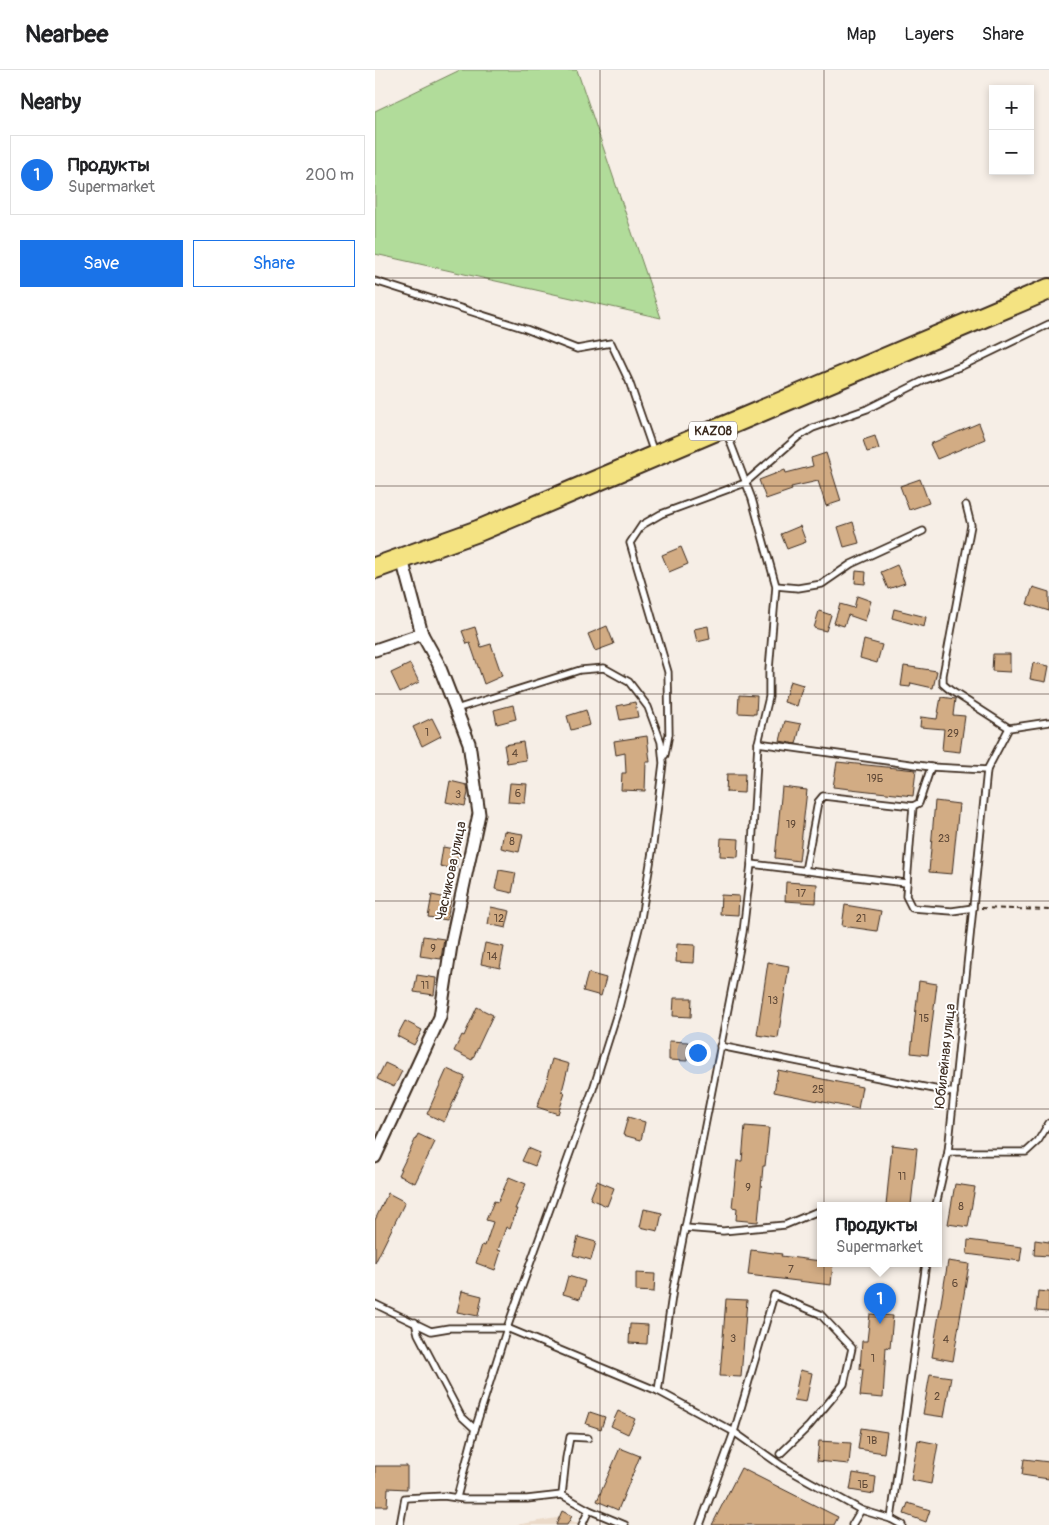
<!DOCTYPE html>
<html lang="en">
<head>
<meta charset="utf-8">
<style>
  :root { --surface:#fff; --page:#f2f2f2; --text:#202124; --muted:#757577; --line:#e0e0e0; --accent:#1a73e8 }
  body { margin:0; font-family:Pangolin,sans-serif; background:var(--page); color:var(--text) }
  .controls { position:absolute; right:15px; top:15px; display:grid; overflow:hidden; border-radius:0px; box-shadow:0 2px 8px #0003 }
  .controls button { width:45px; height:45px; display:grid; place-items:center; padding:0; border:0; border-bottom:1px solid var(--line); background:var(--surface); color:var(--text); font:25px sans-serif }
  .you { position:absolute; left:322px; top:982px; width:18px; height:18px; margin:-12px; border:4px solid #fff; border-radius:50%; background:#1a73e8; box-shadow:0 0 0 8px #1a73e833 }
  .badge { display:grid; place-items:center; width:32px; height:32px; border-radius:50%; background:var(--accent); color:#fff; font-size:16px; font-weight:700 }
  .pin { position:absolute; translate:-50% -41px; filter:drop-shadow(0 1px 2px #0008) }
  .pin::after { content:''; position:absolute; top:26px; width:18px; height:15px; background:inherit; clip-path:polygon(0 0,100% 0,50% 100%) }
  .popup { position:absolute; left:442px; top:1132px; width:125px; height:65px; box-sizing:border-box; display:grid; place-content:center; border-radius:0px; background:var(--surface); filter:drop-shadow(0 1px 4px #0005); font-size:16px; white-space:nowrap; color:var(--muted) }
  .popup b { font-size:19px; color:var(--text) }
  .popup::after { content:''; position:absolute; left:50%; top:100%; margin-left:-10px; border:10px solid transparent; border-top-color:var(--surface) }
  .list { margin:0; padding:0; list-style:none }
  h2 { display:flex; justify-content:space-between; align-items:center; height:65px; margin:0; padding:0 20px; font-size:21px }
  h2 small { font-size:16px; font-weight:400; color:var(--muted) }
  .list li { display:grid; grid-template-columns:32px 1fr auto; gap:15px; align-items:center; box-sizing:border-box; height:80px; margin:0 10px 10px; padding:0 10px; border:1px solid var(--line); border-radius:0px }
  .list b { display:block; font-size:19px; white-space:nowrap }
  .list p { margin:0; font-size:16px; white-space:nowrap; color:var(--muted) }
  .list em { font-size:16px; font-style:normal; color:var(--muted) }
  .actions { display:flex; gap:10px; padding:15px 20px }
  .actions a { flex:1; padding:11px 0; border:1px solid var(--accent); border-radius:0px; text-align:center; font-size:18px; color:var(--accent) }
  .actions .main { background:var(--accent); color:#fff }
  .map { position:relative; flex:none; width:674px; height:1455px; overflow:hidden }
  header { display:flex; align-items:center; gap:30px; box-sizing:border-box; height:70px; padding:0 25px; background:var(--surface); border-bottom:1px solid var(--line) }
  header strong { font-size:24px }
  nav { display:flex; gap:28px; margin-inline-start:auto; font-size:18px }
  main { display:flex }
  aside { flex:1; background:var(--surface) }
  .map>svg:first-child { display:block }
  .built { fill:#ebdac9 }
  .green { fill:#b1dc9a; stroke:#76835c }
  .building { fill:#d2ac84; stroke:#3b2a1e }
  .lines { fill:none; stroke-linecap:round; stroke-linejoin:round }
  .lane-casing { stroke:#3b2a1e; stroke-width:9 }
  .street-casing { stroke:#3b2a1e; stroke-width:15 }
  .highway-casing { stroke:#3b2a1e; stroke-width:24 }
  .path { stroke:#3b2a1e; stroke-width:2; stroke-dasharray:5 4; stroke-linecap:butt }
  .lane { stroke:#fff; stroke-width:5.5 }
  .street { stroke:#fff; stroke-width:11 }
  .highway { stroke:#f4e382; stroke-width:20 }
  .grid { fill:none; stroke:#3b2a1e; stroke-width:1; stroke-opacity:0.55 }
  .labels { text-anchor:middle; dominant-baseline:central; stroke-width:4; stroke-linejoin:round; paint-order:stroke }
  .number-label { font-size:11px; fill:#614a38 }
  .shield { fill:#fff; stroke:#766a62; stroke-width:1 }
  .shield-label { font-size:12px; font-weight:bold; fill:#3b2a1e }
  .street-label { font-size:14px; fill:#3b2a1e; stroke:#fff }
</style>
</head>
<body>
<header>
<strong>Nearbee</strong>
<nav><a>Map</a><a>Layers</a><a>Share</a></nav>
</header>
<main>
<aside>
<h2>Nearby<small></small></h2>
<ul class="list">
<li><span class="badge">1</span><div><b>Продукты</b><p>Supermarket</p></div><em>200 m</em></li>
</ul>
<div class="actions"><a class="main">Save</a><a>Share</a></div>
</aside>
<div class="map">
<svg width="674" height="1455" viewBox="0 0 674 1455">
  <rect width="100%" height="100%" fill="#f6eee6"/>
  <filter id="ink" filterUnits="userSpaceOnUse"><feTurbulence type="fractalNoise" baseFrequency=".02" numOctaves="2"/><feDisplacementMap in="SourceGraphic" scale="10" xChannelSelector="R" yChannelSelector="G"/><feConvolveMatrix kernelMatrix="1 2 1 2 8 2 1 2 1" color-interpolation-filters="sRGB"/></filter>
  <g filter="url(#ink)">
    <path class="built" d="M187,1447L208,1455H141Z"/>
    <path class="green" d="M85,0H202L286,248L0,184V41Z"/>
    <g class="building">
      <path d="M604,353L610,369L562,389L555,374Z"/>
      <path d="M500,366L504,379L492,382L488,370Z"/>
      <path d="M451,383L466,431L451,436L443,411L416,417L417,420L391,429L384,410L410,400L411,403L438,396L436,388Z"/>
      <path d="M545,409L554,433L534,440L525,416Z"/>
      <path d="M478,452L484,473L469,477L463,457Z"/>
      <path d="M425,456L431,472L412,479L406,464Z"/>
      <path d="M306,477L313,494L294,502L287,485Z"/>
      <path d="M522,495L530,513L513,519L506,502Z"/>
      <path d="M481,501L491,502L490,514L480,513Z"/>
      <path d="M658,517L674,522V541L652,534Z"/>
      <path d="M482,526L496,531L490,551L473,545L469,556L459,553L465,534L479,538Z"/>
      <path d="M519,539L551,547L549,557L517,548Z"/>
      <path d="M444,541L456,545L451,561L439,558Z"/>
      <path d="M232,556L239,574L220,581L213,564Z"/>
      <path d="M333,556L335,569L322,572L319,559Z"/>
      <path d="M100,557L106,577L116,574L127,606L109,614L95,573L92,574L87,561Z"/>
      <path d="M489,570L507,575L502,593L485,588Z"/>
      <path d="M618,584H635V602L617,601Z"/>
      <path d="M658,593L674,596L671,612L655,609Z"/>
      <path d="M35,594L44,612L25,622L16,603Z"/>
      <path d="M529,596L562,601L558,618L536,613L535,617L526,616Z"/>
      <path d="M415,611L428,615L422,636L409,632Z"/>
      <path d="M364,625L382,626L381,644L363,643Z"/>
      <path d="M566,627L580,629L578,645L590,646L585,682L567,680L569,659L545,657L546,647L562,649Z"/>
      <path d="M260,632L263,647L245,650L242,636Z"/>
      <path d="M138,635L141,649L122,654L119,640Z"/>
      <path d="M211,640L215,655L196,660L192,646Z"/>
      <path d="M57,648L66,666L47,676L38,657Z"/>
      <path d="M410,651L426,654L421,674L405,671Z"/>
      <path d="M272,666L275,692H271L270,721L246,720L247,703H251L250,683L241,685L239,671Z"/>
      <path d="M148,672L151,690L132,693L129,675Z"/>
      <path d="M462,692L541,700L538,726L458,717Z"/>
      <path d="M352,704H370L369,723L351,722Z"/>
      <path d="M75,711L92,715L93,723L90,736L71,732Z"/>
      <path d="M135,713L152,714L150,733L133,732Z"/>
      <path d="M407,717L432,720L424,791L400,788Z"/>
      <path d="M560,731L584,734L577,804L554,802Z"/>
      <path d="M129,761L148,764L144,782L126,778Z"/>
      <path d="M346,768L364,769L363,787L345,786Z"/>
      <path d="M68,777L84,780L81,799L65,796Z"/>
      <path d="M124,800L141,803L137,823L120,819Z"/>
      <path d="M411,812L442,814L441,833L410,831Z"/>
      <path d="M57,825L76,829L72,850L53,847Z"/>
      <path d="M346,825L364,826L363,845L345,844Z"/>
      <path d="M470,835L506,841L502,861L467,856Z"/>
      <path d="M116,837L135,841L131,858L113,854Z"/>
      <path d="M48,866L69,869L66,889L45,886Z"/>
      <path d="M110,873L129,877L125,898L106,894Z"/>
      <path d="M302,874L320,875L319,893L301,892Z"/>
      <path d="M393,892L414,896L403,968L382,965Z"/>
      <path d="M213,903L231,908L226,926L208,921Z"/>
      <path d="M42,905L61,908L59,925L39,922Z"/>
      <path d="M544,911L562,914L553,985L536,983Z"/>
      <path d="M299,928H317L316,947L298,946Z"/>
      <path d="M102,937L118,945L97,990L79,981L87,965L89,966Z"/>
      <path d="M30,951L47,960L39,975L22,966Z"/>
      <path d="M294,971L313,972L312,991L294,990Z"/>
      <path d="M177,989L194,994L187,1021L190,1023L183,1044L162,1037L173,1007H172Z"/>
      <path d="M10,993L27,1001L19,1017L2,1009Z"/>
      <path d="M72,999L90,1007L69,1052L52,1044Z"/>
      <path d="M403,1000L487,1017L483,1039L399,1022Z"/>
      <path d="M253,1047L270,1052L266,1070L248,1065Z"/>
      <path d="M370,1056L394,1058L390,1096H388L383,1152L361,1150L362,1138L357,1137L362,1091H367Z"/>
      <path d="M43,1064L60,1072L40,1113L23,1105Z"/>
      <path d="M517,1075L542,1078L536,1135H511Z"/>
      <path d="M153,1078L165,1083L160,1096L147,1091Z"/>
      <path d="M134,1107L151,1114L140,1139H142L135,1159L131,1157L123,1180L126,1181L120,1200L101,1193L107,1175L110,1176L118,1152L111,1150L119,1131L123,1132Z"/>
      <path d="M222,1111L239,1118L232,1136L215,1129Z"/>
      <path d="M580,1114L600,1117L593,1157L573,1154Z"/>
      <path d="M13,1123L30,1132L0,1193V1150Z"/>
      <path d="M269,1139L287,1143L283,1161L265,1157Z"/>
      <path d="M203,1167L221,1172L216,1190L198,1185Z"/>
      <path d="M593,1170L647,1177L645,1191L592,1184Z"/>
      <path d="M660,1170L674,1172V1186L659,1185Z"/>
      <path d="M376,1180L407,1184L406,1186L446,1191V1193H458L456,1215L373,1205Z"/>
      <path d="M573,1191L594,1194L578,1291L557,1287Z"/>
      <path d="M261,1203L280,1204L279,1222L261,1221Z"/>
      <path d="M193,1206L210,1211L205,1229L188,1224Z"/>
      <path d="M87,1221L107,1226L103,1246L82,1242Z"/>
      <path d="M663,1221L674,1222V1242L661,1241Z"/>
      <path d="M351,1229L372,1230L366,1307L345,1306Z"/>
      <path d="M495,1244L518,1246L515,1278L511,1277L508,1328L485,1326L488,1299H485L487,1271H492Z"/>
      <path d="M255,1254L273,1255L272,1274L254,1273Z"/>
      <path d="M425,1300L437,1303L431,1332L419,1330Z"/>
      <path d="M555,1304L576,1307L569,1347L548,1344Z"/>
      <path d="M243,1341L260,1349L253,1364L236,1356Z"/>
      <path d="M215,1342L230,1347L226,1359L211,1354Z"/>
      <path d="M486,1358L512,1362L509,1383L483,1379Z"/>
      <path d="M543,1370L563,1374L556,1414L536,1410Z"/>
      <path d="M444,1371L476,1373L474,1394L442,1391Z"/>
      <path d="M245,1378L265,1386L243,1440L222,1431Z"/>
      <path d="M649,1389L674,1392V1409L647,1405Z"/>
      <path d="M0,1396H32V1419L13,1418L12,1436H0Z"/>
      <path d="M366,1398L463,1447L459,1455H337Z"/>
      <path d="M478,1403L501,1407L499,1424L475,1420Z"/>
      <path d="M533,1433L555,1440L551,1452L529,1444Z"/>
      <path d="M187,1441L197,1446L192,1455H181Z"/>
    </g>
    <g class="lines">
      <defs>
        <g id="lane">
          <path d="M0,211L151,259L202,279L236,273L254,311L279,383"/>
          <path d="M351,361L377,429L401,516L394,600V627L383,673"/>
          <path d="M591,435L596,455L568,605V614L575,620L634,658"/>
          <path d="M401,516L423,518L447,514L476,494L548,461"/>
          <path d="M81,639L205,600L229,598L254,612L273,637L286,672L288,693L277,782L265,854L244,937L218,1019L132,1258L100,1359L82,1427"/>
          <path d="M290,685L294,664L293,602L255,473L267,455L286,444L370,413L423,367L438,358L492,339L550,310L587,296L674,254"/>
          <path d="M538,736L531,826L537,838L577,841L598,838"/>
          <path d="M376,794L383,673L556,697L612,700"/>
          <path d="M430,801L443,732L448,726L538,736L544,733L556,697"/>
          <path d="M345,976L579,1023"/>
          <path d="M573,1082H651L663,1071L674,1053"/>
          <path d="M561,1135L573,1082L612,700L634,658L674,652"/>
          <path d="M446,1143L441,1142L410,1155L348,1161L310,1158L368,862L376,794L531,813"/>
          <path d="M0,1234L56,1261L74,1258H132L283,1321L359,1362L399,1225L445,1244L477,1278L469,1314L434,1356L405,1384"/>
          <path d="M40,1252L43,1264L86,1346L100,1359"/>
          <path d="M283,1321L298,1219L310,1158"/>
          <path d="M213,1368L195,1367L191,1388L187,1425L214,1440L250,1455"/>
          <path d="M516,1449L551,1193"/>
          <path d="M25,1455L30,1428L69,1426L89,1429H152L187,1425"/>
          <path d="M207,1455L214,1440"/>
          <path d="M325,1455L359,1362L407,1396L486,1440L516,1449L527,1455"/>
          <path d="M477,1455L486,1440"/>
        </g>
        <g id="street">
          <path d="M0,580L47,564"/>
          <path d="M0,1087L65,947L77,869L104,744L94,673L63,593L47,564L27,489"/>
        </g>
        <path id="highway" d="M0,498L103,461L674,219"/>
      </defs>
      <use href="#lane" class="lane-casing"/>
      <use href="#street" class="street-casing"/>
      <use href="#highway" class="highway-casing"/>
      <path class="path" d="M606,838L674,840"/>
      <use href="#lane" class="lane"/>
      <use href="#street" class="street"/>
      <use href="#highway" class="highway"/>
    </g>
  </g>
  <path class="grid" d="M225,0V1455M449,0V1455M0,208H674M0,416H674M0,624H674M0,831H674M0,1039H674M0,1247H674"/>
  <g class="labels">
    <g class="number-label">
      <text x="52" y="662">1</text>
      <text x="578" y="663">29</text>
      <text x="140" y="683">4</text>
      <text x="500" y="708">19Б</text>
      <text x="143" y="723">6</text>
      <text x="83" y="724">3</text>
      <text x="416" y="754">19</text>
      <text x="569" y="768">23</text>
      <text x="137" y="771">8</text>
      <text x="426" y="823">17</text>
      <text x="124" y="848">12</text>
      <text x="486" y="848">21</text>
      <text x="58" y="878">9</text>
      <text x="117" y="886">14</text>
      <text x="50" y="915">11</text>
      <text x="398" y="930">13</text>
      <text x="549" y="948">15</text>
      <text x="443" y="1019">25</text>
      <text x="527" y="1106">11</text>
      <text x="373" y="1117">9</text>
      <text x="586" y="1136">8</text>
      <text x="416" y="1199">7</text>
      <text x="580" y="1213">6</text>
      <text x="358" y="1268">3</text>
      <text x="571" y="1269">4</text>
      <text x="498" y="1288">1</text>
      <text x="562" y="1326">2</text>
      <text x="497" y="1370">1В</text>
      <text x="488" y="1414">1Б</text>
    </g>
    <rect class="shield" x="314" y="351.5" width="48" height="19" rx="4"/>
    <g class="shield-label">
      <text x="338" y="361">KAZ08</text>
    </g>
    <g class="street-label">
      <text transform="translate(76 801) rotate(-78)">Часникова улица</text>
      <text transform="translate(570 986) rotate(-84)">Юбилейная улица</text>
    </g>
  </g>
</svg>
<div class="controls">
<button>+</button>
<button>−</button>
</div>
<div class="you"></div>
<div class="pin badge" style="left:505px;top:1254px">1</div>
<div class="popup"><b>Продукты</b>Supermarket</div>
</div>
</main>
</body>
</html>
